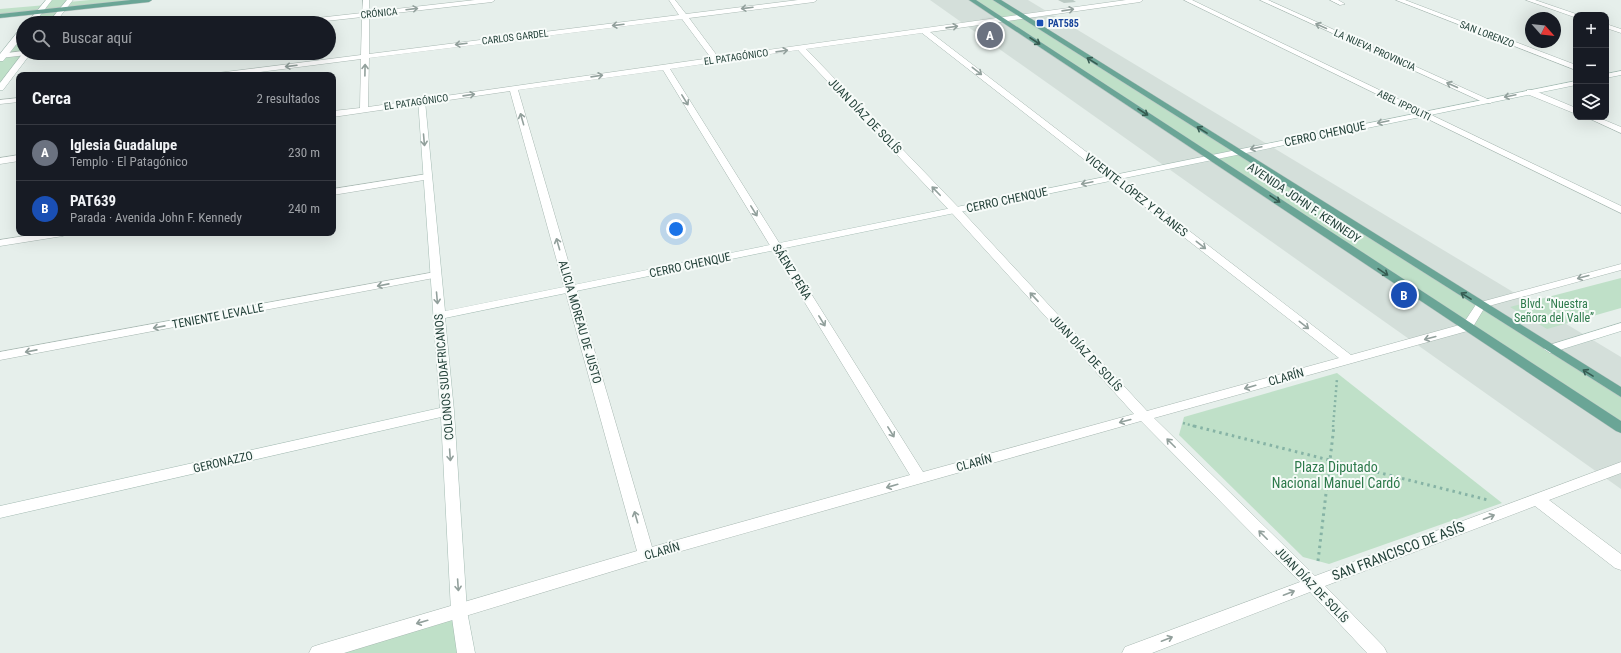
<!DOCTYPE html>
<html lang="es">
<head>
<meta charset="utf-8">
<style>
  :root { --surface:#171b24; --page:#242831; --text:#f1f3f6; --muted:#9ea1a6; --line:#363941; --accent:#ea580c }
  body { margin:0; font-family:"Roboto Condensed",sans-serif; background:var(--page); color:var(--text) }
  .controls { position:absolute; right:12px; top:12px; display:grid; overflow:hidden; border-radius:8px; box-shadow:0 4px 16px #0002 }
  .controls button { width:36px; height:36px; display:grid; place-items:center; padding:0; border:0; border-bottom:1px solid var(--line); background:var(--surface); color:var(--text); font:20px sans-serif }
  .compass { position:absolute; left:1525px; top:12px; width:36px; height:36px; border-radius:50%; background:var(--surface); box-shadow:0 4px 16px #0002; rotate:117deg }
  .you { position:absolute; left:676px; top:229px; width:14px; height:14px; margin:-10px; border:3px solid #fff; border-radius:50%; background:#1a73e8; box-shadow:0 0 0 6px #1a73e833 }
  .badge { display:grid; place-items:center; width:26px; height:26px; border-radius:50%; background:var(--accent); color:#fff; font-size:13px; font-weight:700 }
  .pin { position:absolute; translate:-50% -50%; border:2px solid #fff; box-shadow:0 1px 4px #0006 }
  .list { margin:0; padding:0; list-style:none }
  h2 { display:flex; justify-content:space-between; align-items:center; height:52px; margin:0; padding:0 16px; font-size:17px }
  h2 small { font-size:13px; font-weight:400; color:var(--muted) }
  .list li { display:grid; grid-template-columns:26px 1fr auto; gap:12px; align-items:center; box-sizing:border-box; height:56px; padding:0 16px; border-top:1px solid var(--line) }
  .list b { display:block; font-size:15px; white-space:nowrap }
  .list p { margin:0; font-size:13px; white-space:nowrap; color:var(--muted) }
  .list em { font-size:13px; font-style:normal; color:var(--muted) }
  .icon { flex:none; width:22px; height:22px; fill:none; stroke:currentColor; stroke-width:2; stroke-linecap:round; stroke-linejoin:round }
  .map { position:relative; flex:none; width:1621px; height:653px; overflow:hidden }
  .search { position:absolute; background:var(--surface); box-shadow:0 4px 16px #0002; left:16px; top:16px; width:320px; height:44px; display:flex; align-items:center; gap:10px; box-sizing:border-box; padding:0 14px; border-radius:22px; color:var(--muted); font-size:15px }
  .panel { position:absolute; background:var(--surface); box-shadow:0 4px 16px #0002; left:16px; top:72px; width:320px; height:164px; border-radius:8px }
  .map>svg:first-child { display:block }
  .built { fill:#d4dfda }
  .green { fill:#bfe0c8 }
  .building { fill:#bbcac4 }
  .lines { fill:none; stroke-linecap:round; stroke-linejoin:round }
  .lane-casing { stroke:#a8b8b2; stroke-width:1 }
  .street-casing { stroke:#a8b8b2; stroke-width:1 }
  .secondary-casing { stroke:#a4bbb3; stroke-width:1 }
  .primary-casing { stroke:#c2cac8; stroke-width:1 }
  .path-far1 { stroke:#86b3a5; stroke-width:2.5; stroke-dasharray:2 3; stroke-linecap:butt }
  .path { stroke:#86b3a5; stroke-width:3; stroke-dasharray:2.5 4; stroke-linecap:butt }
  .lane { fill:#fff; fill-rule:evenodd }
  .street { fill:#fff; fill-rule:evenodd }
  .secondary { fill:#fff; fill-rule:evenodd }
  .primary { fill:#6aa596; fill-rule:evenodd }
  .oneway { stroke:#92a09c }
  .oneway2 { stroke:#365b51 }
  .transit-dot { fill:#1a4fb4; stroke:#f7fbf9; stroke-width:1.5 }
  .labels { text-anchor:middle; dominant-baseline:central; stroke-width:4; stroke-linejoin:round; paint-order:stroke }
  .far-street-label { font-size:10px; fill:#24423a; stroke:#f7fbf9 }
  .far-transit-label { font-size:10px; font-weight:bold; fill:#164399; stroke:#f7fbf9; text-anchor:start }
  .street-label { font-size:12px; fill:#24423a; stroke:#f7fbf9 }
  .park-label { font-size:12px; fill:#2d7a4b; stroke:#f7fbf9 }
  .near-park-label { font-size:14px; fill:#2d7a4b; stroke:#f7fbf9 }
  .near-street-label { font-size:14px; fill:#24423a; stroke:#f7fbf9 }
</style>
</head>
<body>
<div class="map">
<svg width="1621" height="653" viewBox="0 0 1621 653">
  <rect width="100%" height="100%" fill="#e6efeb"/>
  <path class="built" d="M930,0H1028L1621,357V489Z"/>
  <g class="green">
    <path d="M49,0H70L69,2L90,0H149L63,9L51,23H30L40,12L0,16V9L46,5Z"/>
    <path d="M972,0H996L1621,393V428Z"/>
    <path d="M23,31V53L0,88V59Z"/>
    <path d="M1621,278V308L1547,329L1510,307Z"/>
    <path d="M1337,373L1502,503L1329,564L1303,557L1179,435L1184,417Z"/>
    <path d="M459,611L466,653H318Z"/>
  </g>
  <path class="building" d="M1058,0H1073L1076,2L1064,3Z"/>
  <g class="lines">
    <defs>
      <path id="lane" d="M1330,0H1338L1345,4L1340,5Z"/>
      <g id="street">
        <path d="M363,0H369V12L475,0H495L492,2L369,16V54L679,15L669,0H675L686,14L798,0H817L814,2L689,18L718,57L1126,0H1143L1140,2L930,32L1351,355L1463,324L1477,303L1621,264V270L1485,307L1471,330L1154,418L1315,576L1621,462V473L1549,500L1621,554V570L1615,568L1535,506L1325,586L1384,647L1387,653H1367L1310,592L1152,653H1122L1125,647L1300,582L1141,421L646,561L344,653H309L312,647L318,645L637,551L510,91L333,117V111L360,108L361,59L236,75H213L217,73L361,55L362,17L308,23H287L290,21L362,13ZM682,19L711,58L368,107L369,58ZM922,33L1339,358L1147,411L959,208L806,49ZM798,50L951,212L1134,414L923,472L670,69ZM663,70L910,475L652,547L518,90Z"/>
        <path d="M1184,0H1192L1621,206V213Z"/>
        <path d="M1260,0H1268L1492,101L1491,103H1485Z"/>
        <path d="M1396,0H1405L1576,65V70Z"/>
        <path d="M1526,0H1535L1579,15H1576V18L1574,17Z"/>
        <path d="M1606,24L1621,29V33L1606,28Z"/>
        <path d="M23,51V53H31L27,55L0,58V54Z"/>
        <path d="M1527,90H1533L1576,108V114L1527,94Z"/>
        <path d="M19,98V102L0,104V100Z"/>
        <path d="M1586,117H1597L1621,127V133Z"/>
        <path d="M19,155V161L0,164V158Z"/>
        <path d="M427,174L432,177L430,179L333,195V189Z"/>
        <path d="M43,233H68L63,236L0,246V240Z"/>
        <path d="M435,272L441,275L439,277L0,360V352Z"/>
      </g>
      <g id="secondary">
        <path d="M46,0H52L34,23H27Z"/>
        <path d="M67,0H73L55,23H48Z"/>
        <path d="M20,29H23V36L3,61H0V54Z"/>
        <path d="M23,53H31L3,90H0V83Z"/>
        <path d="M1621,71V75L1606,78V74Z"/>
        <path d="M1576,81V85L445,318L454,411L467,611L475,653H457L451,611L441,417L0,518V506L440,408L418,99H424L425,101L445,311Z"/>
        <path d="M1621,323V331L1550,353L1544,349L1546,346Z"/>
      </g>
      <g id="primary">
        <path d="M131,0H152L149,2L0,18V14Z"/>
        <path d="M969,0H976L1621,421V433L1616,431Z"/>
        <path d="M993,0H1001L1621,387V397Z"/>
      </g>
    </defs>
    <use href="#lane" class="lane-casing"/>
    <use href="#street" class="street-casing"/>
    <use href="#secondary" class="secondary-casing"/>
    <use href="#primary" class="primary-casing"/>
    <g class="path-far1">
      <path d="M1183,423L1197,427"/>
      <path d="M1333,427L1337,379"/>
    </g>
    <g class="path">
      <path d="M1194,426L1488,500"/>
      <path d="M1318,561L1334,426"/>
    </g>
    <use href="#lane" class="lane"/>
    <use href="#street" class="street"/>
    <use href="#secondary" class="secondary"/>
    <use href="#primary" class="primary"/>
  </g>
  <defs><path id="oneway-shaft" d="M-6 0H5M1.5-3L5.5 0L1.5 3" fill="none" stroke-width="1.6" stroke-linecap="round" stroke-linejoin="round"/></defs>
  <g class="oneway">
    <use href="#oneway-shaft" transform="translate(747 8) rotate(173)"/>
    <use href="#oneway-shaft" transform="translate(412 9) rotate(-7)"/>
    <use href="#oneway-shaft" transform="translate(1068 10) rotate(-8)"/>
    <use href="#oneway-shaft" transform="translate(618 25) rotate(173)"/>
    <use href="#oneway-shaft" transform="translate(1321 26) rotate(-156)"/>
    <use href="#oneway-shaft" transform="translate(952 27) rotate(-8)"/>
    <use href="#oneway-shaft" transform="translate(461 44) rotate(173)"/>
    <use href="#oneway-shaft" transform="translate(782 51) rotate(-8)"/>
    <use href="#oneway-shaft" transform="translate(291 66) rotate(173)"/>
    <use href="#oneway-shaft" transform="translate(365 70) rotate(-89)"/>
    <use href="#oneway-shaft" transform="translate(977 71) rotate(38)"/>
    <use href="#oneway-shaft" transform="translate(597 76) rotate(-8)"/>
    <use href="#oneway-shaft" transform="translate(1452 85) rotate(-156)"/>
    <use href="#oneway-shaft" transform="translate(469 95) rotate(-8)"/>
    <use href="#oneway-shaft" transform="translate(1510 96) rotate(168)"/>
    <use href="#oneway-shaft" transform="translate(685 100) rotate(58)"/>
    <use href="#oneway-shaft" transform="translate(522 119) rotate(-106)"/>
    <use href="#oneway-shaft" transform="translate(1383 122) rotate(168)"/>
    <use href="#oneway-shaft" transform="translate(424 140) rotate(85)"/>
    <use href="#oneway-shaft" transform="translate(1256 148) rotate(168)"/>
    <use href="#oneway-shaft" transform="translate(1087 183) rotate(168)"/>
    <use href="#oneway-shaft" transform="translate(936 191) rotate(-134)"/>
    <use href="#oneway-shaft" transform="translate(754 211) rotate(58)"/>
    <use href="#oneway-shaft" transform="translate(558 244) rotate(-106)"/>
    <use href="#oneway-shaft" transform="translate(1201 245) rotate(38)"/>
    <use href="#oneway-shaft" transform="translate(1583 277) rotate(165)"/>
    <use href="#oneway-shaft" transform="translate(383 285) rotate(169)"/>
    <use href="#oneway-shaft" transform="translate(1034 297) rotate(-133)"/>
    <use href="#oneway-shaft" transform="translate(437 298) rotate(85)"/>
    <use href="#oneway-shaft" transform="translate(822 321) rotate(58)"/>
    <use href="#oneway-shaft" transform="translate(1304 325) rotate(38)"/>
    <use href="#oneway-shaft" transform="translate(159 327) rotate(169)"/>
    <use href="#oneway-shaft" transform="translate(1430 338) rotate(165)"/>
    <use href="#oneway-shaft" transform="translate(31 351) rotate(169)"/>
    <use href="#oneway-shaft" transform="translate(1250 387) rotate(164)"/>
    <use href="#oneway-shaft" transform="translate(1125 421) rotate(165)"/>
    <use href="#oneway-shaft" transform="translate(891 432) rotate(58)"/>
    <use href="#oneway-shaft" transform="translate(1171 443) rotate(-135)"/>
    <use href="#oneway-shaft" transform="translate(450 455) rotate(86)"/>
    <use href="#oneway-shaft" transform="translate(892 486) rotate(164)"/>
    <use href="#oneway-shaft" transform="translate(636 517) rotate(-106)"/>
    <use href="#oneway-shaft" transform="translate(1489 517) rotate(-21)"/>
    <use href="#oneway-shaft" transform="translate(1263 535) rotate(-135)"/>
    <use href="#oneway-shaft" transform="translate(458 585) rotate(86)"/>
    <use href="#oneway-shaft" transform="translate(1289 593) rotate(-21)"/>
    <use href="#oneway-shaft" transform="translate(422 622) rotate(164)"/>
    <use href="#oneway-shaft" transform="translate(1167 639) rotate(-21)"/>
  </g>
  <g class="oneway2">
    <use href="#oneway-shaft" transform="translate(1035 41) rotate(33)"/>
    <use href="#oneway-shaft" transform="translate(1092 61) rotate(-148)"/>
    <use href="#oneway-shaft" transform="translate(1143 112) rotate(33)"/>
    <use href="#oneway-shaft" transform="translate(1202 130) rotate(-148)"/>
    <use href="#oneway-shaft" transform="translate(1275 199) rotate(34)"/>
    <use href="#oneway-shaft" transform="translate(1383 272) rotate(34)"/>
    <use href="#oneway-shaft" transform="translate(1466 296) rotate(-148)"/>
    <use href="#oneway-shaft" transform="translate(1588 373) rotate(-148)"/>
  </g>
  <rect class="transit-dot" x="1036" y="19" width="8" height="8" rx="2"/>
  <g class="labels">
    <g class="far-street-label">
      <text transform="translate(379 13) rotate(-6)">CRÓNICA</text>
      <text transform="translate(1487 34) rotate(21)">SAN LORENZO</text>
      <text transform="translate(515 37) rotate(-7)">CARLOS GARDEL</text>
      <text transform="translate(1375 50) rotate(24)">LA NUEVA PROVINCIA</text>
      <text transform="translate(736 57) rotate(-8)">EL PATAGÓNICO</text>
      <text transform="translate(416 102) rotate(-8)">EL PATAGÓNICO</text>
      <text transform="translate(1404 105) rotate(26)">ABEL IPPOLITI</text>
    </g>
    <g class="far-transit-label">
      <text x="1048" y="23">PAT585</text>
    </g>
    <g class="street-label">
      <text transform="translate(865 116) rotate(46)">JUAN DÍAZ DE SOLÍS</text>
      <text transform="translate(1325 134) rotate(-12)">CERRO CHENQUE</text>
      <text transform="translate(1136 195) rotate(38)">VICENTE LÓPEZ Y PLANES</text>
      <text transform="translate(1007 200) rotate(-12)">CERRO CHENQUE</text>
      <text transform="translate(1304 203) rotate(34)">AVENIDA JOHN F. KENNEDY</text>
      <text transform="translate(690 265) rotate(-12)">CERRO CHENQUE</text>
      <text transform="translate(792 272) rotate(58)">SÁENZ PEÑA</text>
      <text transform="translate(218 316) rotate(-11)">TENIENTE LEVALLE</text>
      <text transform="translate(580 322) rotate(74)">ALICIA MOREAU DE JUSTO</text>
      <text transform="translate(1086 353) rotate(47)">JUAN DÍAZ DE SOLÍS</text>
      <text transform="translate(444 377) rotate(-95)">COLONOS SUDAFRICANOS</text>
      <text transform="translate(1286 377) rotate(-16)">CLARÍN</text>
      <text transform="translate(223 462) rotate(-13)">GERONAZZO</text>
      <text transform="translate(974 463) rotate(-15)">CLARÍN</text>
      <text transform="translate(662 551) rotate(-16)">CLARÍN</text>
      <text transform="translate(1312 585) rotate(46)">JUAN DÍAZ DE SOLÍS</text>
    </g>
    <g class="park-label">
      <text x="1554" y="304">Blvd. “Nuestra<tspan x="1554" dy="14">Señora del Valle”</tspan></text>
    </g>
    <g class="near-park-label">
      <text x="1336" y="467">Plaza Diputado<tspan x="1336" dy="16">Nacional Manuel Cardó</tspan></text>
    </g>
    <g class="near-street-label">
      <text transform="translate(1398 551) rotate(-21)">SAN FRANCISCO DE ASÍS</text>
    </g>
  </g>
</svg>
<div class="controls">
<button>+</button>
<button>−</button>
<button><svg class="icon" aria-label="layers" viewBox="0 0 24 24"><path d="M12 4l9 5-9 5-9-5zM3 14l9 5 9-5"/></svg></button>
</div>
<svg class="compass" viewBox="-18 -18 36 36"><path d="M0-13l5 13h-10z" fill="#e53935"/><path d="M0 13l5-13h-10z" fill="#9ea1a6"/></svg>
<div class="you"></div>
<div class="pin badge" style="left:990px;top:35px;background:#6b7280">A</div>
<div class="pin badge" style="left:1404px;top:295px;background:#1a4fb4">B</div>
<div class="search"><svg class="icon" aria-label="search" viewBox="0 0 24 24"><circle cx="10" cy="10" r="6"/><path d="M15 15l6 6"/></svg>Buscar aquí</div>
<section class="panel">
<h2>Cerca<small>2 resultados</small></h2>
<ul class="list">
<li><span class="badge" style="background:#6b7280">A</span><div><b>Iglesia Guadalupe</b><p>Templo · El Patagónico</p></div><em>230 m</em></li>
<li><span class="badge" style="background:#1a4fb4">B</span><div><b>PAT639</b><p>Parada · Avenida John F. Kennedy</p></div><em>240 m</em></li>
</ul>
</section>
</div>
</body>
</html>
